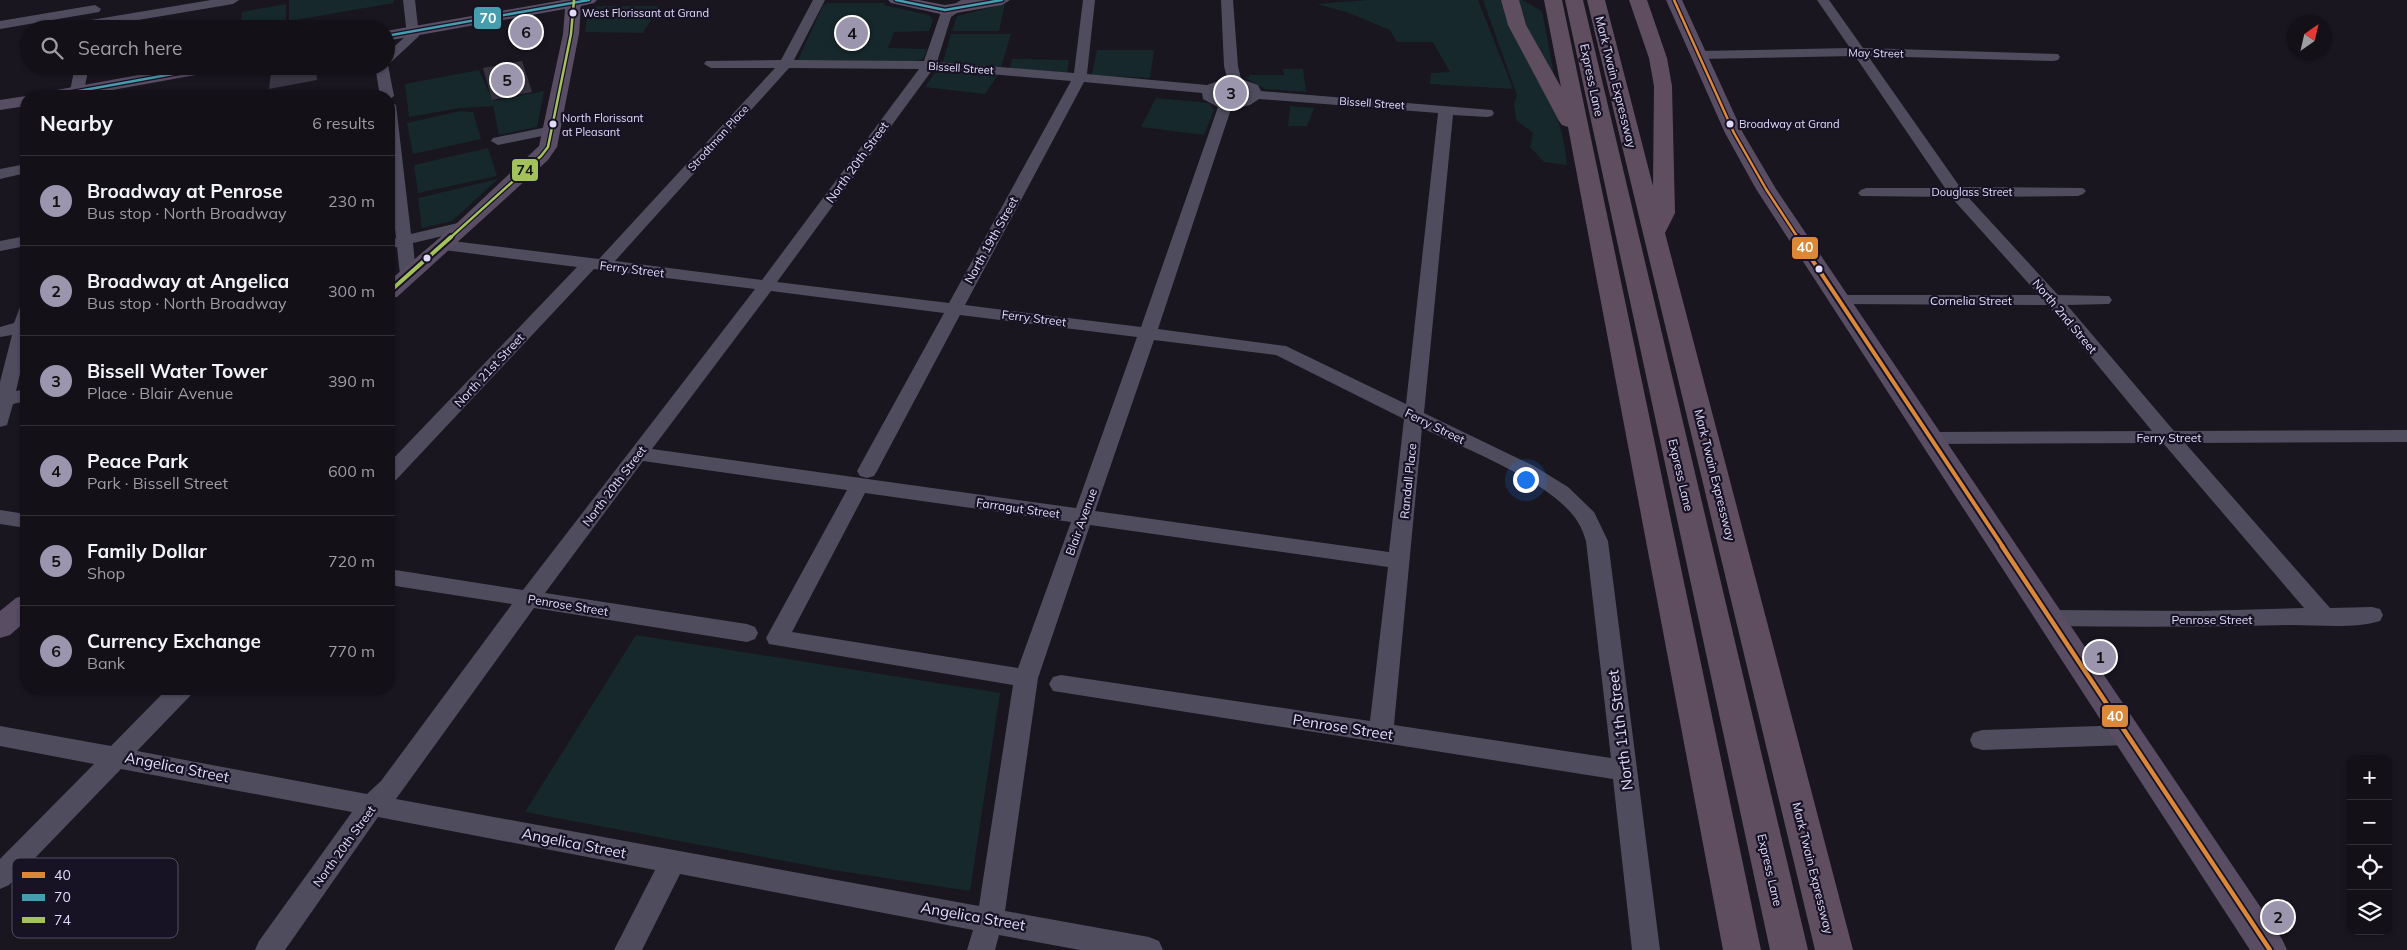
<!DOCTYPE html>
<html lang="en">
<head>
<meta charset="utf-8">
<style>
  :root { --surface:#131018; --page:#1c1921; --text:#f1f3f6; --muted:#9d9da2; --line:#323037; --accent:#9b95ae }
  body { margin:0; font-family:Mulish,sans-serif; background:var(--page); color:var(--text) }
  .controls { position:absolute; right:15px; bottom:15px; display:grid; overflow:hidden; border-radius:10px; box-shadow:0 1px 4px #0004 }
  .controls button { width:45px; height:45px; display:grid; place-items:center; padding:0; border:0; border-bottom:1px solid var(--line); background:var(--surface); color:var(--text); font:25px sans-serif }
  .compass { position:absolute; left:2287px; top:15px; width:45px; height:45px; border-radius:50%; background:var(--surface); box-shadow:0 1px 4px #0004; rotate:34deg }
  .you { position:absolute; left:1525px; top:479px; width:18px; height:18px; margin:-12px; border:4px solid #fff; border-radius:50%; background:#1a73e8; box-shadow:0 0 0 8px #1a73e833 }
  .badge { display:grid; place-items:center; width:32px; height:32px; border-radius:50%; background:var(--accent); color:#111; font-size:16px; font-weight:700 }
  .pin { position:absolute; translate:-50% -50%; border:2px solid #fff; box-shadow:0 1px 5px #0006 }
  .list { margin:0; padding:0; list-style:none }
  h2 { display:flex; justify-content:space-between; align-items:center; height:65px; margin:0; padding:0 20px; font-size:21px }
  h2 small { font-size:16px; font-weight:400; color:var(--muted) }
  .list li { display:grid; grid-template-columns:32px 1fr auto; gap:15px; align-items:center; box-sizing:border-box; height:90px; padding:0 20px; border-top:1px solid var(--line) }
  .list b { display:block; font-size:19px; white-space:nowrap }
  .list p { margin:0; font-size:16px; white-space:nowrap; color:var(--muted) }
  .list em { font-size:16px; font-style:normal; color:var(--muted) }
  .icon { flex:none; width:28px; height:28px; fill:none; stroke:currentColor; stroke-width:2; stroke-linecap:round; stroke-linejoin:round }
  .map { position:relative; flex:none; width:2407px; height:950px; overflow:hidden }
  .search { position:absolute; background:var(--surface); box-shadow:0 1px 4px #0004; left:20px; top:20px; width:375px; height:55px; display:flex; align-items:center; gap:12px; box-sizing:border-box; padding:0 18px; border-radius:28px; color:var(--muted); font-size:19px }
  .panel { position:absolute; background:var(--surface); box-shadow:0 1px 4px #0004; left:20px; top:90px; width:375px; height:605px; border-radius:20px }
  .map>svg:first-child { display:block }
  .green { fill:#16282b }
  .building { fill:#383442 }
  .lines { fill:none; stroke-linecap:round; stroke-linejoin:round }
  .minor { fill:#4f4c5e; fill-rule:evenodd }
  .major { fill:#584d63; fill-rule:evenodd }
  .highway { fill:#5f4e5f; fill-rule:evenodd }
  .bus-1-far2-casing { stroke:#171224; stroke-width:5 }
  .bus-1-far1-casing { stroke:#171224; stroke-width:8 }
  .bus-1-casing { stroke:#171224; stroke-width:8 }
  .bus-2-casing { stroke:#171224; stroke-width:5 }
  .bus-3-far1-casing { stroke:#171224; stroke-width:5 }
  .bus-3-casing { stroke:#171224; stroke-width:8 }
  .bus-1-far2 { stroke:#db8839; stroke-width:2.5 }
  .bus-1-far1 { stroke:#db8839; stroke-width:4 }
  .bus-1 { stroke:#db8839; stroke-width:4.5 }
  .bus-2 { stroke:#469dad; stroke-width:2.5 }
  .bus-3-far1 { stroke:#a3c25b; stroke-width:2.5 }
  .bus-3 { stroke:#a3c25b; stroke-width:4 }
  .bus-dot { fill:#e1dafa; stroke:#171224; stroke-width:2 }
  .labels { text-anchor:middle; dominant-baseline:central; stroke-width:4.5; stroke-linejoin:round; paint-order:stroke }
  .bus-label { font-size:11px; fill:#e1dafa; stroke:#171224; text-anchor:start }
  .far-street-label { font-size:11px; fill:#e1dafa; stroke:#171224 }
  .street-label { font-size:12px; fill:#e1dafa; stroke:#171224 }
  .near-street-label { font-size:15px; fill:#e1dafa; stroke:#171224 }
  .key { fill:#171224; stroke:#544e64; stroke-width:1 }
  .key-label { font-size:14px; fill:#e1dafa }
  .line-badge { stroke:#171224; stroke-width:2 }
  .badge-label { font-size:14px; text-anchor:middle; font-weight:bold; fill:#fff }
  .pale-badge-label { font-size:14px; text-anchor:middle; font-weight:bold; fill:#111 }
</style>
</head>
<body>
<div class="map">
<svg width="2407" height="950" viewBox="0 0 2407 950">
  <rect width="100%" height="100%" fill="#191620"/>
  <g class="green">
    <path d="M289,0H394V3L289,21Z"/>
    <path d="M1368,0H1478L1513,89L1430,84L1431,73L1450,72L1433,42H1397L1390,30L1349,13L1317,4Z"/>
    <path d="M1483,0H1500L1506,4C1529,55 1563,108 1567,165L1544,162L1530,147L1533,133L1516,120L1514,104L1517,95Z"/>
    <path d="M1514,0H1522L1542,11L1557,90L1522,23Z"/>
    <path d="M827,3H885L884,5L929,15L933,20L929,31L894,32L888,48L927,49L923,59L917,61L798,60L823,5Z"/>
    <path d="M286,4V20L241,27L242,12Z"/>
    <path d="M1005,4L999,31H952L957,16Z"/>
    <path d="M602,6H659L643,33L585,32L588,8Z"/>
    <path d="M951,34H1011L1001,67L943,62Z"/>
    <path d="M1097,50H1154L1150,78L1092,75Z"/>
    <path d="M1012,59L1069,60L1067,73L1010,68Z"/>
    <path d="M1283,69H1303L1306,92L1265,89L1244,77H1250L1249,75H1284Z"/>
    <path d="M479,70L493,101L544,91L537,127L499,135L493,106L460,108L409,117L405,84Z"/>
    <path d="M937,70L998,75L985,94L925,87Z"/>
    <path d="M1156,98L1209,103L1214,110L1204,135L1141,127Z"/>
    <path d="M1290,106L1314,108L1307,126H1288Z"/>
    <path d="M460,111L473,112L481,139L413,154L407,123Z"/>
    <path d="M488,148L497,176L418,193L414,165Z"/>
    <path d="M498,179L452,221L422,228L418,198Z"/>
    <path d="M636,635L1000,693L970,891L833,870L525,812Z"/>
  </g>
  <g class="building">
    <path d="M522,61L532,92L492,100L483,68Z"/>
    <path d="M316,66L317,80L269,89L271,73L284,68Z"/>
  </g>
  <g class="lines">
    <g class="minor">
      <path d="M211,0H239L233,4L91,28L85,24L91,20Z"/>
      <path d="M403,0H415L419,36L388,65L394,96L389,100V96H380L375,66H386V54L407,35Z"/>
      <path d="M813,0H825L794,60L924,61L941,12L961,0H976L951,17L937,62L1074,73L1083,0H1095L1087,74L1207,85L1227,78L1224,66L1221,0H1233L1238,66L1241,79L1258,85L1261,91L1492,110L1494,113L1492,116L1487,117L1453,115L1424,413L1534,466L1568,487L1594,512L1608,541L1660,950H1632L1613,779L1053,691L1049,684L1053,677L1061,675L1370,721L1388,567L1090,525L1038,678L1005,911L1149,937L1159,941L1163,950H1080L999,935L995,950H967L973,930L680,874L642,950H614L655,870L378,817L285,950H255L259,941L352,812L121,769L9,885L0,889V859L94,764L0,746V726L111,746L167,689H194L190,696L137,751L367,794L381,781L512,604L389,585V569L523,590L755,289L594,269L396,480L389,482V463L577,267L444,250L438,248L436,245L438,242L444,240L599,259L775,68H711L704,64L706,61L781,60ZM789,68L919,69L762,280L615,261ZM933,69L1071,81L949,303L777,282ZM1084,82L1202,93L1203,99L1218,107L1141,327L965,305ZM1234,85L1247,91L1249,94C1238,102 1226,103 1215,95L1216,91ZM1259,99L1438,113L1406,404L1286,346L1158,329L1231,109L1250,105ZM771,291L944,313L857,471L860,476L867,478L874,476L877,471L960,315L1137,337L1076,508L652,449ZM1154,340L1276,355L1404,419L1389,552L1095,511ZM1422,428C1464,448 1543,479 1572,514C1579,522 1583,531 1586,541L1611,758L1394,725ZM643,461L847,490L766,638L769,644L1013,685L979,906L396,799L534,608L747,642L755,639L758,633L755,627L747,624L545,593ZM865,493L1071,522L1018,668L792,632Z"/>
      <path d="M1817,0H1829L1863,48L2058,54L2060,57L2058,60L2053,61L1868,56L1960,187L2083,188L2086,191L2083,194L2078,196L1968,197L2058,295L2109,296L2112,300L2109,304L2067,305L2174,431L2407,430V442L2185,443L2330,608L2372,607L2380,609L2383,615L2380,621C2355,629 2319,625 2292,625C2212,627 2132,627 2051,626L2043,624L2040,618L2043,612L2051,610L2199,611L2304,608L2163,443L1931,444L1924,443L1921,438L1924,433L1931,432L2152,431L2048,305L1833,304L1830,300L1833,296L1839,295H2039L1951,197L1861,196L1858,193L1861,190L1866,188H1945L1855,56L1698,59L1691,55L1698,51L1850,48Z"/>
      <path d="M95,5L101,9L99,12L0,29V21Z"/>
      <path d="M75,66H89L83,96H69Z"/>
      <path d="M389,101L396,105L411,234L462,222L468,224L470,227L468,230L413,243L416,275L414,279H402L400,275L397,247L389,249V239L396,238L389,171Z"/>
      <path d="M552,126L559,130L557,133L498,145L491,141L493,138Z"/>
      <path d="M26,164V173L0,179V169Z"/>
      <path d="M26,236V246L0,251V241Z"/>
      <path d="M26,306V348L16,391L26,389V401L13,404L7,425L0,427V382L12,335L0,337V327L14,323L20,307Z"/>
      <path d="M0,510L26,514V528L0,524Z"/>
      <path d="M2128,725L2137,728L2140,735L2137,742L2128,745L1982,750L1973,747L1970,740L1973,733L1982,730Z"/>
    </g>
    <g class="major">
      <path d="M563,0H597L594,3L581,6L579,34L557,147L548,160L397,297L389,298V281L457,223L539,146L563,34L565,9L386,41V31Z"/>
      <path d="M888,0H919L945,5L975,0H1010L1002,5L945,15L891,3Z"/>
      <path d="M1666,0H1682L1743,133L1776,189L2282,939L2287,950H2250L1756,189L1725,133Z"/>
      <path d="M188,66H226L224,70L218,71L79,96H42L45,92L51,91Z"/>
      <path d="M26,96H28H26V106L0,110V100Z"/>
      <path d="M26,595V621L10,635L0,638V611L16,598Z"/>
    </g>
    <g class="highway">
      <path d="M1501,0H1519L1526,25L1561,87L1544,0H1562L1761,950H1723L1568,127L1562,125L1559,121L1508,25Z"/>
      <path d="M1565,0H1583L1808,950H1770Z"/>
      <path d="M1587,0H1605L1653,186L1654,86L1649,58L1629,0H1647L1667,58L1672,86L1675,213L1665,233L1853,950H1815Z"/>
    </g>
    <defs>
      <path id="bus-1-far2" d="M1674,0L1734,133L1766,189L1798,238"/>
      <path id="bus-1-far1" d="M1797,237L2003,547"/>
      <path id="bus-1" d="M2002,546L2270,950"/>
      <g id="bus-2">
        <path d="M896,0L945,10L1002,0"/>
        <path d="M386,36L589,0"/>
        <path d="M51,96L217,66"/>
      </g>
      <path id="bus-3-far1" d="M450,238L541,156L548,147L571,34L574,0"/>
      <path id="bus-3" d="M389,292L451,237"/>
    </defs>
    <use href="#bus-1-far2" class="bus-1-far2-casing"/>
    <use href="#bus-1-far1" class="bus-1-far1-casing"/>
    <use href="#bus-1" class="bus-1-casing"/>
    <use href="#bus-2" class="bus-2-casing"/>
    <use href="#bus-3-far1" class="bus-3-far1-casing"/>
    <use href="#bus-3" class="bus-3-casing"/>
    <use href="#bus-1-far2" class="bus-1-far2"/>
    <use href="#bus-1-far1" class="bus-1-far1"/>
    <use href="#bus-1" class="bus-1"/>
    <use href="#bus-2" class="bus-2"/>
    <use href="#bus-3-far1" class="bus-3-far1"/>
    <use href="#bus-3" class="bus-3"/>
  </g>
  <g class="bus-dot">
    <circle cx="573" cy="13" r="4.5"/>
    <circle cx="553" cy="124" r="4.5"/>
    <circle cx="1730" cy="124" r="4.5"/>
    <circle cx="427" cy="258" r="4.5"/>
    <circle cx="1819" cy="269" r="4.5"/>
  </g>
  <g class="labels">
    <g class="bus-label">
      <text x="582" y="13">West Florissant at Grand</text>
      <text x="562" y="118">North Florissant<tspan x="562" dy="14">at Pleasant</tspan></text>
      <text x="1739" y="124">Broadway at Grand</text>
    </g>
    <g class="far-street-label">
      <text transform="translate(1876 53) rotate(1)">May Street</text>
      <text transform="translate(961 68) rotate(4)">Bissell Street</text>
      <text transform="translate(1372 103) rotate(4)">Bissell Street</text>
      <text transform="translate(718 138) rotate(-48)">Strodtman Place</text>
      <text x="1972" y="192">Douglass Street</text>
    </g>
    <g class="street-label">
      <text transform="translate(1592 80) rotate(78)">Express Lane</text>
      <text transform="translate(1616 82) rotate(76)">Mark Twain Expressway</text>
      <text transform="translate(857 162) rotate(-54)">North 20th Street</text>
      <text transform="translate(991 240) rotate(-61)">North 19th Street</text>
      <text transform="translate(632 269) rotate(7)">Ferry Street</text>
      <text x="1971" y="300">Cornelia Street</text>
      <text transform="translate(2065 316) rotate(50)">North 2nd Street</text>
      <text transform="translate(1034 318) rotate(7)">Ferry Street</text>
      <text transform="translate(489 370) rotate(-47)">North 21st Street</text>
      <text transform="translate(1435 426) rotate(26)">Ferry Street</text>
      <text x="2169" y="437">Ferry Street</text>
      <text transform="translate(1681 475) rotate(77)">Express Lane</text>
      <text transform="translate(1715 475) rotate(76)">Mark Twain Expressway</text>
      <text transform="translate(1408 481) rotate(-84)">Randall Place</text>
      <text transform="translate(614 486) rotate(-53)">North 20th Street</text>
      <text transform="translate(1018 508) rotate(8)">Farragut Street</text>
      <text transform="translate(1081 522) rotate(-70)">Blair Avenue</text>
      <text transform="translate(568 605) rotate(9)">Penrose Street</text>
      <text x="2212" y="619">Penrose Street</text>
      <text transform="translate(344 846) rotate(-54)">North 20th Street</text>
      <text transform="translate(1813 868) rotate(76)">Mark Twain Expressway</text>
      <text transform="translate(1770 870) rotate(77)">Express Lane</text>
    </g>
    <g class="near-street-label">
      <text transform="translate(1343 727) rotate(9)">Penrose Street</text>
      <text transform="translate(1620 730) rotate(-97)">North 11th Street</text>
      <text transform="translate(177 767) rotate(11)">Angelica Street</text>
      <text transform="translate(574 843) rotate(11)">Angelica Street</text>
      <text transform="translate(973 916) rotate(10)">Angelica Street</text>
    </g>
  </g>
  <rect x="12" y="858" width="166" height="80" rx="8" class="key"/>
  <rect x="22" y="872" width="23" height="6" fill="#db8839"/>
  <rect x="22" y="894" width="23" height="7" fill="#469dad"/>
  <rect x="22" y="917" width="23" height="6" fill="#a3c25b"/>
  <g class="key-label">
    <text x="54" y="880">40</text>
    <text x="54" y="902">70</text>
    <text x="54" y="925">74</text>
  </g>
  <g class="line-badge">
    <rect x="473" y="6" width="29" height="24" rx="5" fill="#469dad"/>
    <rect x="511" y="158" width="28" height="24" rx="5" fill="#a3c25b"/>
    <rect x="1791" y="236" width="28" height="24" rx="5" fill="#db8839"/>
    <rect x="2101" y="704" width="28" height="24" rx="5" fill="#db8839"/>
  </g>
  <g class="badge-label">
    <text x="488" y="23">70</text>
    <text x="1805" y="252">40</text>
    <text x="2115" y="721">40</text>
  </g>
  <g class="pale-badge-label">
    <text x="525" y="175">74</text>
  </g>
</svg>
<div class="controls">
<button>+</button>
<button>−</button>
<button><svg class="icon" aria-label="locate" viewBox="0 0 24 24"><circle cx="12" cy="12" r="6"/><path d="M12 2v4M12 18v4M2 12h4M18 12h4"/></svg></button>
<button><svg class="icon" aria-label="layers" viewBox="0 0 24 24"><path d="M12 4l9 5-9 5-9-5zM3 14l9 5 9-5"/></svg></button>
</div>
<svg class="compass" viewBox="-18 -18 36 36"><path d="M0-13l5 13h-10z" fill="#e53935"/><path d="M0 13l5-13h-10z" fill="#9d9da2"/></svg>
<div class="you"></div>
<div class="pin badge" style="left:2100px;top:657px">1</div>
<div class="pin badge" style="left:2278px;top:917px">2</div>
<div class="pin badge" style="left:1231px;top:93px">3</div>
<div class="pin badge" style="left:852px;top:33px">4</div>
<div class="pin badge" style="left:507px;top:80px">5</div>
<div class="pin badge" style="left:526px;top:32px">6</div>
<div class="search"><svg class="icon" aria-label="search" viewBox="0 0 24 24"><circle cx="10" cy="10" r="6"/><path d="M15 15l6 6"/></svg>Search here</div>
<section class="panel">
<h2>Nearby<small>6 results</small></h2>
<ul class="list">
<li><span class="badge">1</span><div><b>Broadway at Penrose</b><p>Bus stop · North Broadway</p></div><em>230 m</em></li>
<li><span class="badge">2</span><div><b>Broadway at Angelica</b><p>Bus stop · North Broadway</p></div><em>300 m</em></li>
<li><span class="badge">3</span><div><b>Bissell Water Tower</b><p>Place · Blair Avenue</p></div><em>390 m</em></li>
<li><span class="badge">4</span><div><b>Peace Park</b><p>Park · Bissell Street</p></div><em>600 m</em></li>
<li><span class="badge">5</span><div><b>Family Dollar</b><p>Shop</p></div><em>720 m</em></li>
<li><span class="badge">6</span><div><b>Currency Exchange</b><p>Bank</p></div><em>770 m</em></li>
</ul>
</section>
</div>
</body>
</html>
